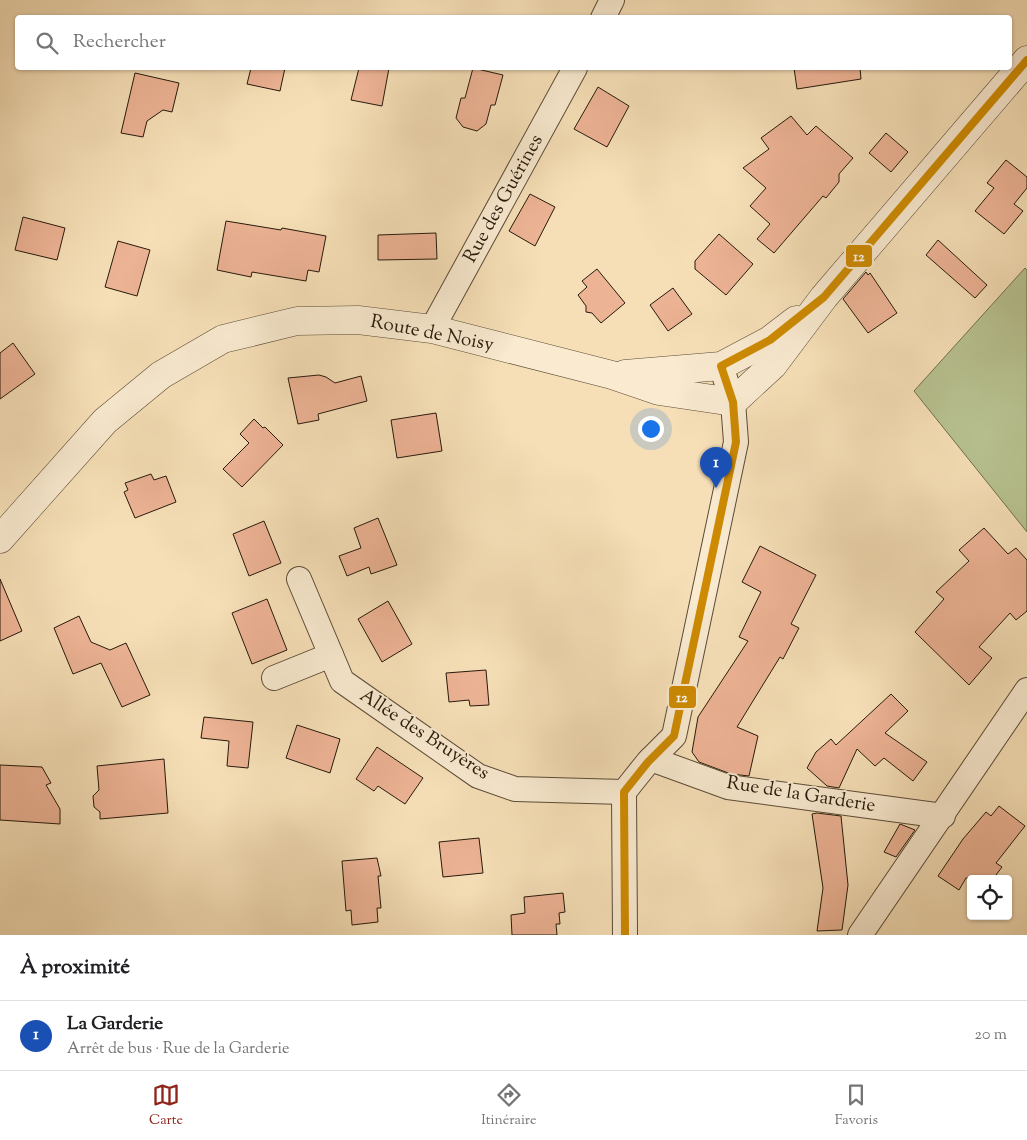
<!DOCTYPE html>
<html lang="fr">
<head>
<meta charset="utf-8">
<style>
  :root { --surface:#fff; --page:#f6f6f6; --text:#202124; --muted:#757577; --line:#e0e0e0; --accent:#8f2418 }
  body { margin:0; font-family:"Sorts Mill Goudy",serif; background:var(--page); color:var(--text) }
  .controls { position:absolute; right:15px; bottom:15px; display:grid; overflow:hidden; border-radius:5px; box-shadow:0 1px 4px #0004 }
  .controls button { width:45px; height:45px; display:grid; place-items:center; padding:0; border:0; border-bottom:1px solid var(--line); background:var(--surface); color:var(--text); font:25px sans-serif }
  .you { position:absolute; left:650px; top:428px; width:18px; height:18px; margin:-12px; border:4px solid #fff; border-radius:50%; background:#1a73e8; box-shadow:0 0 0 8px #1a73e833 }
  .badge { display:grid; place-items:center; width:32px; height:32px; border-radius:50%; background:var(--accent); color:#fff; font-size:16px; font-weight:700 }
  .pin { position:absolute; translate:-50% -41px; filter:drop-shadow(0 1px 2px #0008) }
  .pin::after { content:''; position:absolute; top:26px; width:18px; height:15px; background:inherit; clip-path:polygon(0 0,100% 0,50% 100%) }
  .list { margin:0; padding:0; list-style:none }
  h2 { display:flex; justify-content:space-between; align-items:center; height:65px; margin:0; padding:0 20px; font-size:21px }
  h2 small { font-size:16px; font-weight:400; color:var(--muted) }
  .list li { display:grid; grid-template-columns:32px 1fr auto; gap:15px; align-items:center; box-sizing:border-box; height:70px; padding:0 20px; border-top:1px solid var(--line) }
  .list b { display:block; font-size:19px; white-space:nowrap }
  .list p { margin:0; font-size:16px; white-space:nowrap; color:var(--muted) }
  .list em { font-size:16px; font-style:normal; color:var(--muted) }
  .icon { flex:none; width:28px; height:28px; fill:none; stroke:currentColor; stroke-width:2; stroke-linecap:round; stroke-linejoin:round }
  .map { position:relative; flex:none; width:1027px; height:935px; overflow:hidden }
  .search { position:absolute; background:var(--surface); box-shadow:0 1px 4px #0004; left:15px; right:15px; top:15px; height:55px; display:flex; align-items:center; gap:12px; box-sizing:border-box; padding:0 18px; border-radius:5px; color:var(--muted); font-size:19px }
  .sheet { height:135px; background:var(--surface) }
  nav { display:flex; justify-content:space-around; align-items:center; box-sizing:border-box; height:70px; border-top:1px solid var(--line); background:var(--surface); font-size:14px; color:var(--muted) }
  nav a { display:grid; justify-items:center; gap:2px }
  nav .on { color:var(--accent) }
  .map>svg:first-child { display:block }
  .green { fill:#b8c291; stroke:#6f6e4e }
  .building { fill:#edb395; stroke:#261a0b }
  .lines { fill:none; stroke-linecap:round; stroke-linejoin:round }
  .minor-casing { stroke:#5a4b36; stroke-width:26 }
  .tertiary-casing { stroke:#5a4b36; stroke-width:29 }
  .minor { stroke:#f9ead0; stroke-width:24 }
  .tertiary { stroke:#f9ead0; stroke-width:28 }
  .bus-1-casing { stroke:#f9ead0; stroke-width:11 }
  .bus-1 { stroke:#cd8a02; stroke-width:8 }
  .labels { text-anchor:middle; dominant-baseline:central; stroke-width:4; stroke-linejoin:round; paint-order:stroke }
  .street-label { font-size:19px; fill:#261a0b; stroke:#f9ead0 }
  .line-badge { stroke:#f9ead0; stroke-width:2 }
  .badge-label { font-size:14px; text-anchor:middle; font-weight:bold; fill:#fff }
</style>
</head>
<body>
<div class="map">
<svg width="1027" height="935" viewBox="0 0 1027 935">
  <rect width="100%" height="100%" fill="#f6dfb7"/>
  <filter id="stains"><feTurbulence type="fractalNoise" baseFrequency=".004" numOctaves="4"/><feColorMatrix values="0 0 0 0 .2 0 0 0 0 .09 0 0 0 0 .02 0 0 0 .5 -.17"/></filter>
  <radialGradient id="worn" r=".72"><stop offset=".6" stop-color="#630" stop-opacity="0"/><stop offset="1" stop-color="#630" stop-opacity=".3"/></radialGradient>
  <path class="green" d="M1025,268L1027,270V532L914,391Z"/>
  <g class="building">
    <path d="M251,68H285L280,91L247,84Z"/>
    <path d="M359,68H389L382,106L351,100Z"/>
    <path d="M473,68L503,75L495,105H491L486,124L477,131L463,127L456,118L461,98H465Z"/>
    <path d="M794,68H860L861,79L797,89Z"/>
    <path d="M135,73L179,83L172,112L163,110L147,121L143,137L121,133Z"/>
    <path d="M598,87L629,106L607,147L574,129Z"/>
    <path d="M791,116L807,135L816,126L853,158L839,174V182L826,198L823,196L774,253L757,239L770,224L750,206L766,188L743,168L769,149L761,138Z"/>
    <path d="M886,133L908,152L891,172L869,153Z"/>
    <path d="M1006,160L1027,177V188L1014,204L1023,211L1004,234L975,211L994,188L987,183Z"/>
    <path d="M530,194L555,207L535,246L509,231Z"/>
    <path d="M23,217L65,228L57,260L15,250Z"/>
    <path d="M226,221L281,230L282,228L326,236L319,272L308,270L306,281L252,272L251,277L217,270Z"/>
    <path d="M436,233L437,259L378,260V235Z"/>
    <path d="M719,234L753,264L726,295L695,269V261Z"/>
    <path d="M938,240L987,285L975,298L926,255Z"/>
    <path d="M118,241L150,250L137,296L105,287Z"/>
    <path d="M597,269L625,303L601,323L592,313L586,312V306L578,295L587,287L582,281Z"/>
    <path d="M866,272L868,275L870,273L897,313L868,333L843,299Z"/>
    <path d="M673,288L692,314L668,331L650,305Z"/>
    <path d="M13,343L35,374L0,399V353Z"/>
    <path d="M319,375L326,377L335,383L361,376L367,401L318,414L319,420L298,424L288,378Z"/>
    <path d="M436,413L442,451L397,458L391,420Z"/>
    <path d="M254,419L263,428L265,427L283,445L242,487L223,469L249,443L240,434Z"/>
    <path d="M151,474L154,480L166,476L176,502L135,518L124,492L128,490L125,483Z"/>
    <path d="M378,518L397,565L371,574L369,567L347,576L339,556L361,548L354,528Z"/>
    <path d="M264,521L281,563L249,576L233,534Z"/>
    <path d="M984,528L1008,554L1016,548L1027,560V611L1016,620L1010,613L979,647L992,658L969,685L915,632L944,599L936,592L969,561L959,550Z"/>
    <path d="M760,546L816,575L791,624L799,628L783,659L780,657L737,727L758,736L749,776L731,774L699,762L692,752L698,717L748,641L739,637L761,592L742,582Z"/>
    <path d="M0,579L22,631L0,641Z"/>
    <path d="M267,599L287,650L252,664L232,613Z"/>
    <path d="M388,601L412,644L382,662L358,619Z"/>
    <path d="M79,616L91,642L110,650L126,643L150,695L122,707L101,663L73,674L54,628Z"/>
    <path d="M486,670L489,705L470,706L469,700L449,702L446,673Z"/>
    <path d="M891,694L908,711L885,733L927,762L913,781L884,758L875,766L857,749L839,788L827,786L807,768L816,752L831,739L836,745Z"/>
    <path d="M204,717L253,722L248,768L227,766L229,741L201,738Z"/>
    <path d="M297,725L340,739L330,773L286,758Z"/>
    <path d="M377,747L423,778L405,804L378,786L374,791L356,779Z"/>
    <path d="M164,759L168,813L100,819V812L94,807L93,796L99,790L97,766Z"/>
    <path d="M0,765L42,767L51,783L46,785L60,809V824L0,820Z"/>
    <path d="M999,806L1025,826L996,863L1002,867L993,879L966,878L959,890L938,876L963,839L986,812L991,816Z"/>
    <path d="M817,813L841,816L848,885L842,930L817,931L823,888L812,814Z"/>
    <path d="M900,824L915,830L896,857L884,852Z"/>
    <path d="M479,838L483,873L443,877L439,842Z"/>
    <path d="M377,858L381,876H378L381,908H377L378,922L352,925L351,910L346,911L342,861Z"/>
    <path d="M563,893L565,912L559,913L560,924H556L557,935H512L511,915L525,913L524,897Z"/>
  </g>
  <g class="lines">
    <defs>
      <g id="minor">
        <path d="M603,18L612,0"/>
        <path d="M432,329L575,68"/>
        <path d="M299,579L342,681L478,776L515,789L624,792"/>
        <path d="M274,678L331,655"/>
        <path d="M651,759L728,787L943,816"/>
        <path d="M625,935L624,792L648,762L674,736L736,442L733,402L721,366"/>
        <path d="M860,935L1027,690"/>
      </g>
      <g id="tertiary">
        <path d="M625,374L721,366L770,340L796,320"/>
        <path d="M0,539L105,421L161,375L223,339L297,321L358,320L432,329L612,375L659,391L733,402L773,365L824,297L1027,60"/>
      </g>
    </defs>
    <use href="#minor" class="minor-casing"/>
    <use href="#tertiary" class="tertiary-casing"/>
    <use href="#minor" class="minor"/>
    <use href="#tertiary" class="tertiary"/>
    <defs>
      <path id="bus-1" d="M625,935L624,792L648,762L674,736L736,442L733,402L721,366L770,340L824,297L1027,60"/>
    </defs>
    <use href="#bus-1" class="bus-1-casing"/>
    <use href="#bus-1" class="bus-1"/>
  </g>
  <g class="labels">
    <g class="street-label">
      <text transform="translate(504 199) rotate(-61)">Rue des Guérines</text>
      <text transform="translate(432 334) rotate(11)">Route de Noisy</text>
      <text transform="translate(424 735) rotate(33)">Allée des Bruyères</text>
      <text transform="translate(801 795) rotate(9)">Rue de la Garderie</text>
    </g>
  </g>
  <g class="line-badge">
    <rect x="845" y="244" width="28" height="24" rx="5" fill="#cd8a02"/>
    <rect x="668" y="685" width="29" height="24" rx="5" fill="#cd8a02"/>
  </g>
  <g class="badge-label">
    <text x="859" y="261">12</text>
    <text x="682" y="702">12</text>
  </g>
  <rect width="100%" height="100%" filter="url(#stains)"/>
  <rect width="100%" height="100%" fill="url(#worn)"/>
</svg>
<div class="controls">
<button><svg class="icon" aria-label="locate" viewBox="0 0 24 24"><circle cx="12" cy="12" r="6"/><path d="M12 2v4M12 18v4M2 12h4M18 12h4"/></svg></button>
</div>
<div class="you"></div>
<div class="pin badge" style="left:716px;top:488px;background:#1a4fb4">1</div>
<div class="search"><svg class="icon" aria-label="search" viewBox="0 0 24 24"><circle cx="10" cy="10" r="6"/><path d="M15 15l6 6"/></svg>Rechercher</div>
</div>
<section class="sheet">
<h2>À proximité<small></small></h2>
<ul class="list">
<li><span class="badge" style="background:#1a4fb4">1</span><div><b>La Garderie</b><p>Arrêt de bus · Rue de la Garderie</p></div><em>20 m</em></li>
</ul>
</section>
<nav>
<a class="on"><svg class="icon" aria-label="map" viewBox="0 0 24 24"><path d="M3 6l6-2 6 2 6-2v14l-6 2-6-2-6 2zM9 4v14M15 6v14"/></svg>Carte</a>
<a><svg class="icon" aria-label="directions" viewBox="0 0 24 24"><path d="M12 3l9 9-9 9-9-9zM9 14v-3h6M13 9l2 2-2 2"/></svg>Itinéraire</a>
<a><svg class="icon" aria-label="saved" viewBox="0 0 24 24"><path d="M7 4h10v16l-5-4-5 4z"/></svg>Favoris</a>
</nav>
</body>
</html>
